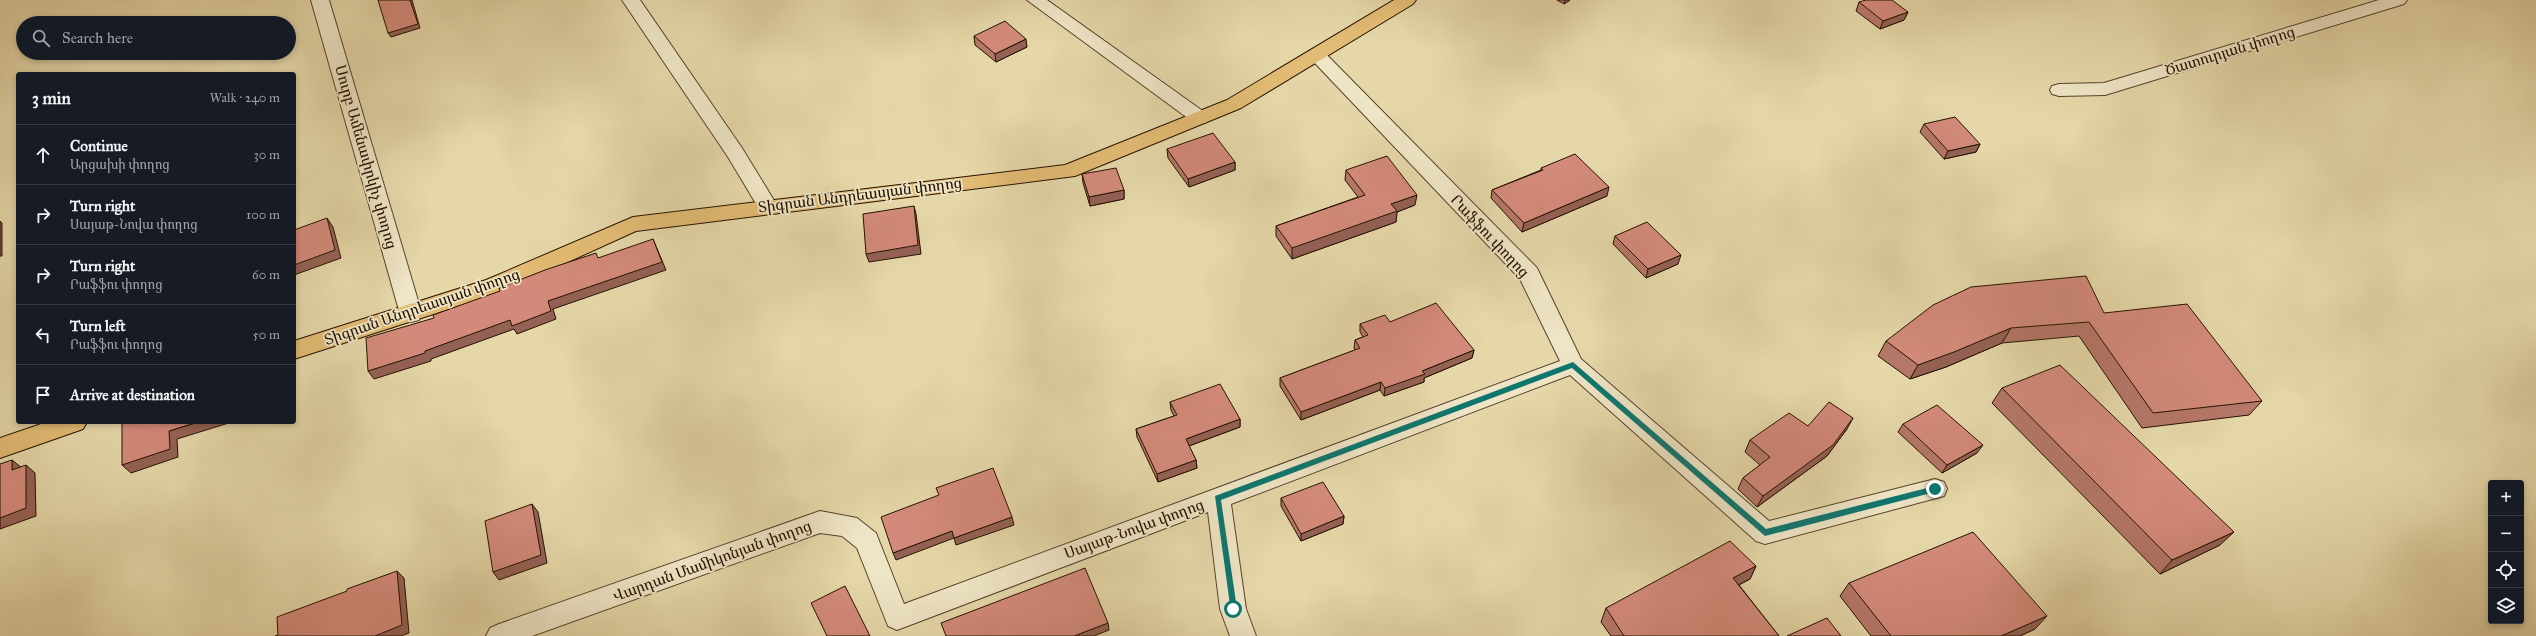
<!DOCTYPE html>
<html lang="en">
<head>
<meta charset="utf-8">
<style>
  :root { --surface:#171b24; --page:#20242c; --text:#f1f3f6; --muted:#9ea1a6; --line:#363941 }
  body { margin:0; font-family:"IM FELL Great Primer","Noto Serif Armenian",serif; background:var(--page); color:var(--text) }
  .controls { position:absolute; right:12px; bottom:12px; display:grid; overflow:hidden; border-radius:4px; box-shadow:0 2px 6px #0003 }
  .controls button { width:36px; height:36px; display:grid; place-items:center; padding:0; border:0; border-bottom:1px solid var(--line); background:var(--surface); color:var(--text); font:20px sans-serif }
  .stop { position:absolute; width:12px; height:12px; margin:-9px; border:3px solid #0f766e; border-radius:50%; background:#fff }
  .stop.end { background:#0f766e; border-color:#fff; box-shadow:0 1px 4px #0008 }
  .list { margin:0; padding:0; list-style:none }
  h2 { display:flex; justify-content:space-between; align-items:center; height:52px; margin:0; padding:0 16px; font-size:17px }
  h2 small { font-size:13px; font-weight:400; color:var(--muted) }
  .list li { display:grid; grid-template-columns:26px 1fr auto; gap:12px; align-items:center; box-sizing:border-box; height:60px; padding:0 16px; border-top:1px solid var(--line) }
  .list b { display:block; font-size:15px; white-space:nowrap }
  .list p { margin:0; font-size:13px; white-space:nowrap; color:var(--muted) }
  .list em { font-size:13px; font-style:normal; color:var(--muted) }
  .icon { flex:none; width:22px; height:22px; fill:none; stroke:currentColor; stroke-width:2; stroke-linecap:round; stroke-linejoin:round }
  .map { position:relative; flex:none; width:2536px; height:636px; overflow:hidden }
  .search { position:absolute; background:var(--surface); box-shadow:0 2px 6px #0003; left:16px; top:16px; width:280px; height:44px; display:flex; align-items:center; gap:10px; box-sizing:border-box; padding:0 14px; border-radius:22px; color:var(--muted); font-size:15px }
  .panel { position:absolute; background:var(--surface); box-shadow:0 2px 6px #0003; left:16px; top:72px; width:280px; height:352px; border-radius:4px }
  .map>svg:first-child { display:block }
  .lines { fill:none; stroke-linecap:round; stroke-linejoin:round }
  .minor-casing { stroke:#55432a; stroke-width:2 }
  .major-casing { stroke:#251200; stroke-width:2 }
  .minor { fill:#eee5c6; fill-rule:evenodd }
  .major { fill:#e2bc74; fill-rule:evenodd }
  .wall { fill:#b57769; stroke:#251200 }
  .shaded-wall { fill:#946155; stroke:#251200 }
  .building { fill:#d38a7a; stroke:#251200 }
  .route { fill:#0f766e }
  .labels { text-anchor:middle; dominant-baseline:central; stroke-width:3.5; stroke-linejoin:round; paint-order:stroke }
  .street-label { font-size:15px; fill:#251200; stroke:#eee5c6 }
</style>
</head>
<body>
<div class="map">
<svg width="2536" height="636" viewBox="0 0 2536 636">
  <rect width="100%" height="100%" fill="#e5d7a8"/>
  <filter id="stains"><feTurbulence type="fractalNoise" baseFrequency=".005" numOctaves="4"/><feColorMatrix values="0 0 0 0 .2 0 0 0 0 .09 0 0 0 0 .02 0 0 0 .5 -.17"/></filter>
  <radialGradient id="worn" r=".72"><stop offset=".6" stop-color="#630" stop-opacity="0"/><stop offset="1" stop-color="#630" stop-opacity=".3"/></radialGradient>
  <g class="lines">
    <defs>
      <g id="minor">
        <path d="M311,0H329L422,314L419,320L411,322L403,320L400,314Z"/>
        <path d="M622,0H640L742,148L778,207L775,212L768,214L761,212L728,157Z"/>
        <path d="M1027,0H1047L1207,114L1210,118L1207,122L1200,124L1193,122Z"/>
        <path d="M2379,0H2407L2404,4L2105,95L2059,96L2052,94L2050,90L2052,86L2059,84L2104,83Z"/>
        <path d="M1317,49L1323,51L1537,268L1581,359L1769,521L1935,479L1944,482L1947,489L1944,496L1765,544L1756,541L1570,375L1231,504L1246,609L1256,636H1230L1220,609L1208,512L897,630L888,626L857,548L842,536L820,533L532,636H486L490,628L499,624L820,511L857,518L876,533L904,604L1560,361L1520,279L1311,59L1308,55L1311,51Z"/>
      </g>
      <g id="major">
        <path d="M1394,0H1416L1413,4L1241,108L1075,176L636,231L502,292L294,359V341L486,280L633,217L1065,165L1227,100Z"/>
        <path d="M47,422H87L83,429L0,458V438Z"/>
      </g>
    </defs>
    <use href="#minor" class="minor-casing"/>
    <use href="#major" class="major-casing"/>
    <use href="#minor" class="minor"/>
    <use href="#major" class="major"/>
  </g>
  <g class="wall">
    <path d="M1557,0H1570L1564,4Z"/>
    <path d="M1859,2L1908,12L1904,20L1880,29L1856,11Z"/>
    <path d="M974,36L1027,47L996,62L975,45Z"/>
    <path d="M1924,124L1980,144L1976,152L1944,159L1920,132Z"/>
    <path d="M1167,149L1235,162V170L1189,187L1168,158Z"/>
    <path d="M1541,168L1607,196L1522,232L1491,198L1492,190L1541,170Z"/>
    <path d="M1346,170L1415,205L1397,212L1396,222L1292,259L1276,236V226L1358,197L1345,180Z"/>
    <path d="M1082,174L1124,190V199L1090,206L1083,183Z"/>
    <path d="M1615,236L1678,264L1646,278L1613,244Z"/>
    <path d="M2104,313L2262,401L2249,415L2142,428L2079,336L2002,343L1946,367L1910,379L1878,356L1886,341Z"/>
    <path d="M1390,322L1474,350L1472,358L1424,378V382L1384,396L1380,390L1301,420L1280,386V378L1355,350L1354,348L1355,340L1363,337L1360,332V324Z"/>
    <path d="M2002,388L2220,545L2160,574L1992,403Z"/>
    <path d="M1170,402L1240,419V427L1189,446L1196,460L1197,468L1158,482L1137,437L1136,429L1174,416L1171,410Z"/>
    <path d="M1903,424L1977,453L1942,473L1898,432Z"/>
    <path d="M1808,426L1847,429L1827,456L1757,507L1738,489L1743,478L1760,465L1745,452L1750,440Z"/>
    <path d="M1281,498L1344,516L1343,524L1301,541L1281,506Z"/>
    <path d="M1756,566L1750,579L1739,585L1779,636H1611L1601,622L1606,608Z"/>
    <path d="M1849,583L2035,629L2020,636H1871L1840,596Z"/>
  </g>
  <g class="shaded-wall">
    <path d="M410,0H412L420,28L391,37L388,33Z"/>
    <path d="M1565,0H1570L1564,4Z"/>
    <path d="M1908,12L1904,20L1880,29L1883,21Z"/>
    <path d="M1026,39L1027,47L996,62L995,54Z"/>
    <path d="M1980,144L1976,152L1944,159L1948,151Z"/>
    <path d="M1235,162V170L1189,187L1188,179Z"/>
    <path d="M1609,187L1607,196L1522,232L1524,223Z"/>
    <path d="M1124,190V199L1090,206L1089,197Z"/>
    <path d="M1417,195L1415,205L1397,212L1396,222L1292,259V248L1391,204Z"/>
    <path d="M914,206L916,214L921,254L869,262L866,254Z"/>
    <path d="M327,218L333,227L341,258L294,275V265Z"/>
    <path d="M0,221L2,223V256H0Z"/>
    <path d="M653,239L666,270L553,309L556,319L517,334L514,329L431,359V361L374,379L368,371L425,351L548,301Z"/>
    <path d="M1681,255L1678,264L1646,278L1648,269Z"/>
    <path d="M2011,328L2002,343L1946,367L1910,379L1918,365Z"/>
    <path d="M1474,350L1472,358L1424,378V382L1384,396L1385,388L1422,371Z"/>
    <path d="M1381,382L1380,390L1301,420V412Z"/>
    <path d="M1853,418L1847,429L1827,456L1757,507L1763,496Z"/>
    <path d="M1240,419V427L1186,447V439Z"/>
    <path d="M198,422H232L177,439L178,457L131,473L122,465L169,431Z"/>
    <path d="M1983,445L1977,453L1942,473L1947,465Z"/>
    <path d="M12,460L22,468L12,470Z"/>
    <path d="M1196,460L1197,468L1158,482L1157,474Z"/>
    <path d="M26,465L35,473L36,516L0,529V518Z"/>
    <path d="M532,504L538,512L547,563L499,580L493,572Z"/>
    <path d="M1344,516L1343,524L1301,541V534Z"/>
    <path d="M1012,517L1014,525L956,545L954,538Z"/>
    <path d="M952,531L954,538L896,560L893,553Z"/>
    <path d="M2234,532L2220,545L2160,574L2172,560Z"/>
    <path d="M1756,566L1750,579L1726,591L1733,578Z"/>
    <path d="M397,571L404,578L409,633L401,636H375Z"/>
    <path d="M2047,616L2035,629L2020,636H2001Z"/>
    <path d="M1108,623L1109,630L1094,636H1074Z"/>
  </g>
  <g class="building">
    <path d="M378,0H410L418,24L388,33Z"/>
    <path d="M1866,0H1892L1908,12L1883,21L1859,2Z"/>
    <path d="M1005,21L1026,39L995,54L974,36Z"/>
    <path d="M1955,117L1980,144L1948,151L1924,124Z"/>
    <path d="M1213,133L1235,162L1188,179L1167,149Z"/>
    <path d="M1575,154L1609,187L1524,223L1492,190L1543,170L1541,168Z"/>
    <path d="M1387,156L1417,195L1391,204L1397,211L1292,248L1276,226L1365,195L1346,170Z"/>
    <path d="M1116,168L1124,190L1089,197L1082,174Z"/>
    <path d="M914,206L918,245L866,254L863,214Z"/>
    <path d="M327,218L335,250L294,265V230Z"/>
    <path d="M1647,222L1681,255L1648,269L1615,236Z"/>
    <path d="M653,239L662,262L548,301L551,311L512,326L510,320L425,351V353L368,371L366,338L434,318L433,315L500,291L499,288L545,270L596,253L598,258Z"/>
    <path d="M2086,276L2104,313L2187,304L2262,401L2153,413L2089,322L2011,328L1954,352L1918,365L1886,341L1933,305L1971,287Z"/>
    <path d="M1436,303L1474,350L1422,371L1425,374L1385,388L1381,382L1301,412L1280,378L1360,348L1355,340L1368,335L1360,324L1385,315L1390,322Z"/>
    <path d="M2060,365L2234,532L2172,560L2002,388Z"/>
    <path d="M1220,384L1240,419L1186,439L1196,460L1157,474L1136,429L1177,415L1170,402Z"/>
    <path d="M1829,402L1853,418L1833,445L1763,496L1743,478L1770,457L1750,440L1789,413L1808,426Z"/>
    <path d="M1937,405L1983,445L1947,465L1903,424Z"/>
    <path d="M122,422H198L169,431L170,449L122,465Z"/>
    <path d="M12,460V470L26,465V508L0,518V464Z"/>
    <path d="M993,468L1012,517L954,538L952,531L893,553L881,517L939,495L936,488Z"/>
    <path d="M1323,482L1344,516L1301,534L1281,498Z"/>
    <path d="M532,504L541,555L493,572L485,521Z"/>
    <path d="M1973,532L2047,616L2001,636H1891L1849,583Z"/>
    <path d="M1730,541L1756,566L1733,578L1779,636H1624L1606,608Z"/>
    <path d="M1085,568L1108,623L1074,636H946L941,623Z"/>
    <path d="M397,571L402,625L375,636H275L278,635L277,617L347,591V589Z"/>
    <path d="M845,586L870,636H827L811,603Z"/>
    <path d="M1827,618L1841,636H1787Z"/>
  </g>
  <path class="route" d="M1573,362L1766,529L1935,486L1939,489L1935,492L1765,536L1572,368L1221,500L1237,609L1236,612H1231L1215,496Z"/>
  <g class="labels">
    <g class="street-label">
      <text transform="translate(2230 51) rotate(-17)">Ծատուրյան փողոց</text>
      <text transform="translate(366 157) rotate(74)">Սուրբ Ամենափրկիչ փողոց</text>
      <text transform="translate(860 195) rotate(-7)">Տիգրան Անդրեասյան փողոց</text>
      <text transform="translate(1490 236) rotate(47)">Րաֆֆու փողոց</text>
      <text transform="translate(422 307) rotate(-19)">Տիգրան Անդրեասյան փողոց</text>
      <text transform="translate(1134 529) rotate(-20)">Սայաթ-Նովա փողոց</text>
      <text transform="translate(712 561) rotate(-20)">Վարդան Մամիկոնյան փողոց</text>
    </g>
  </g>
  <rect width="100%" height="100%" filter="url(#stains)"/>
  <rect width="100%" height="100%" fill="url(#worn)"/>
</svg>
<div class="controls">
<button>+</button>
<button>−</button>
<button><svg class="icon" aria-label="locate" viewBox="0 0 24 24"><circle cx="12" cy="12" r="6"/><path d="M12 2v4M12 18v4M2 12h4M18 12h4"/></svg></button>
<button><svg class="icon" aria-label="layers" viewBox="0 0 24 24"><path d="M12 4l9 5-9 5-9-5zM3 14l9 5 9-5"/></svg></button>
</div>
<div class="stop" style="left:1233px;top:609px"></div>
<div class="stop end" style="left:1935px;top:489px"></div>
<div class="search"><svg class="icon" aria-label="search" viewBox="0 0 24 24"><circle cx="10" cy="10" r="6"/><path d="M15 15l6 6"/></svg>Search here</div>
<section class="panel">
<h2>3 min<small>Walk · 240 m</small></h2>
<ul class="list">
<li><svg class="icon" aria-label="ahead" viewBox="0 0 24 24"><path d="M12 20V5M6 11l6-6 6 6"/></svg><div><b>Continue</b><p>Արցախի փողոց</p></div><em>30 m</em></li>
<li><svg class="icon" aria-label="right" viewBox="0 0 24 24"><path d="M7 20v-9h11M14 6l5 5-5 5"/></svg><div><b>Turn right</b><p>Սայաթ-Նովա փողոց</p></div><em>100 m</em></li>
<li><svg class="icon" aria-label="right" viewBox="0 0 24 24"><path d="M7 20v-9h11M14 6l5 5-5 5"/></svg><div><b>Turn right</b><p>Րաֆֆու փողոց</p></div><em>60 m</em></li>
<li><svg class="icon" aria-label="left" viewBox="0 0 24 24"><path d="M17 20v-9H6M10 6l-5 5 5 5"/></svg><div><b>Turn left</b><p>Րաֆֆու փողոց</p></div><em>50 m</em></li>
<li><svg class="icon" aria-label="arrive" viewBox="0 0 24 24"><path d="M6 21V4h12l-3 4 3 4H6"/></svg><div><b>Arrive at destination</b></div></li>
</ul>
</section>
</div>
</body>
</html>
